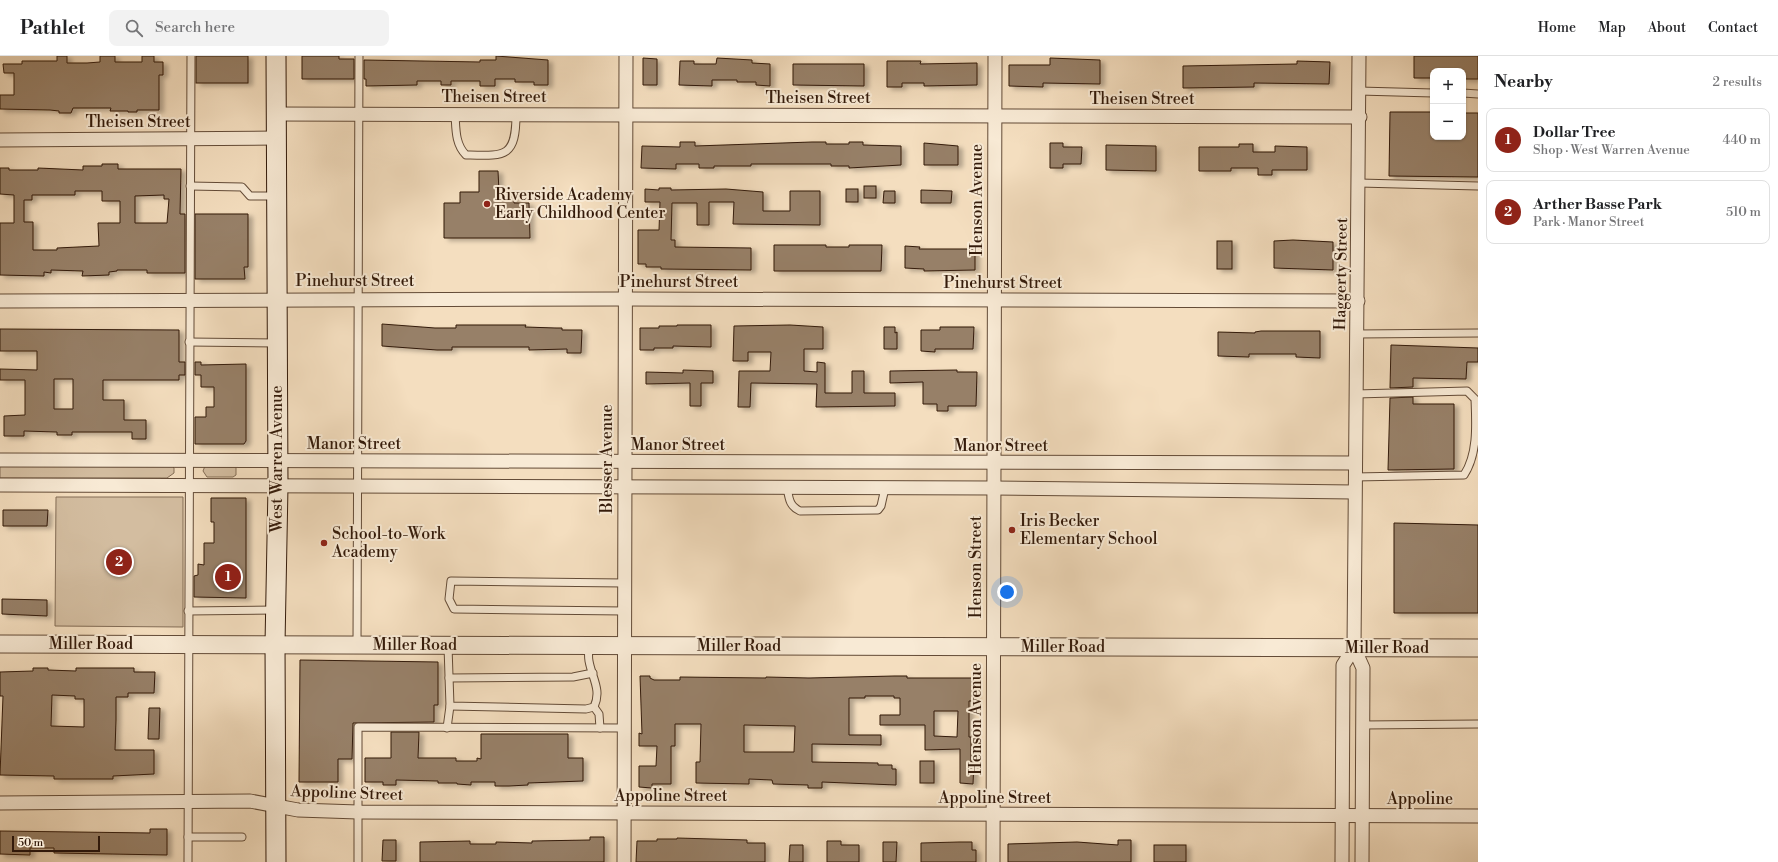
<!DOCTYPE html>
<html lang="en">
<head>
<meta charset="utf-8">
<style>
  :root { --surface:#fff; --page:#f2f2f2; --text:#202124; --muted:#757577; --line:#e0e0e0; --accent:#8f2418 }
  body { margin:0; font-family:"Libre Bodoni",serif; background:var(--page); color:var(--text) }
  .controls { position:absolute; right:12px; top:12px; display:grid; overflow:hidden; border-radius:8px; box-shadow:0 1px 3px #0004 }
  .controls button { width:36px; height:36px; display:grid; place-items:center; padding:0; border:0; border-bottom:1px solid var(--line); background:var(--surface); color:var(--text); font:20px sans-serif }
  .scale { position:absolute; left:12px; bottom:10px; width:88px; box-sizing:border-box; padding-left:4px; border:2px solid #331a0a; border-top:0; font-size:11px; line-height:14px; white-space:nowrap; color:#331a0a; -webkit-text-stroke:3px #f8ead5; paint-order:stroke }
  .you { position:absolute; left:1007px; top:536px; width:14px; height:14px; margin:-10px; border:3px solid #fff; border-radius:50%; background:#1a73e8; box-shadow:0 0 0 6px #1a73e833 }
  .badge { display:grid; place-items:center; width:26px; height:26px; border-radius:50%; background:var(--accent); color:#fff; font-size:13px; font-weight:700 }
  .pin { position:absolute; translate:-50% -50%; border:2px solid #fff; box-shadow:0 1px 4px #0006 }
  .list { margin:0; padding:0; list-style:none }
  h2 { display:flex; justify-content:space-between; align-items:center; height:52px; margin:0; padding:0 16px; font-size:17px }
  h2 small { font-size:13px; font-weight:400; color:var(--muted) }
  .list li { display:grid; grid-template-columns:26px 1fr auto; gap:12px; align-items:center; box-sizing:border-box; height:64px; margin:0 8px 8px; padding:0 8px; border:1px solid var(--line); border-radius:8px }
  .list b { display:block; font-size:15px; white-space:nowrap }
  .list p { margin:0; font-size:13px; white-space:nowrap; color:var(--muted) }
  .list em { font-size:13px; font-style:normal; color:var(--muted) }
  .icon { flex:none; width:22px; height:22px; fill:none; stroke:currentColor; stroke-width:2; stroke-linecap:round; stroke-linejoin:round }
  .map { position:relative; flex:none; width:1478px; height:806px; overflow:hidden }
  header { display:flex; align-items:center; gap:24px; box-sizing:border-box; height:56px; padding:0 20px; background:var(--surface); border-bottom:1px solid var(--line) }
  header strong { font-size:19px }
  nav { display:flex; gap:22px; margin-inline-start:auto; font-size:14px }
  .search { width:280px; height:36px; background:var(--page); display:flex; align-items:center; gap:10px; box-sizing:border-box; padding:0 14px; border-radius:8px; color:var(--muted); font-size:15px }
  main { display:flex }
  aside { flex:1; background:var(--surface) }
  .map>svg:first-child { display:block }
  .green { fill:#d3bda0; stroke:#836c55 }
  .building { fill:#978068; stroke:#331a0a; fill-rule:evenodd; filter:url(#shadow) }
  .lines { fill:none; stroke-linecap:round; stroke-linejoin:round }
  .service-casing { stroke:#634b37; stroke-width:9 }
  .minor-casing { stroke:#634b37; stroke-width:15 }
  .tertiary-casing { stroke:#634b37; stroke-width:19 }
  .secondary-casing { stroke:#331a0a; stroke-width:21 }
  .service { stroke:#f8ead5; stroke-width:7 }
  .minor { stroke:#f8ead5; stroke-width:13 }
  .tertiary { stroke:#f8ead5; stroke-width:17 }
  .secondary { stroke:#f8ead5; stroke-width:19 }
  .poi-dot { fill:#8f2418; stroke:#f8ead5; stroke-width:1.5 }
  .labels { text-anchor:middle; dominant-baseline:central; stroke-width:4; stroke-linejoin:round; paint-order:stroke }
  .street-label { font-size:16px; fill:#331a0a; stroke:#f8ead5 }
  .poi-label { font-size:16px; fill:#331a0a; stroke:#f8ead5; text-anchor:start }
</style>
</head>
<body>
<header>
<strong>Pathlet</strong>
<div class="search"><svg class="icon" aria-label="search" viewBox="0 0 24 24"><circle cx="10" cy="10" r="6"/><path d="M15 15l6 6"/></svg>Search here</div>
<nav><a>Home</a><a>Map</a><a>About</a><a>Contact</a></nav>
</header>
<main>
<div class="map">
<svg width="1478" height="806" viewBox="0 0 1478 806">
  <defs>
    <filter id="shadow"><feDropShadow dx="4.5" dy="2.5" stdDeviation="2" flood-color="#0004"/></filter>
  </defs>
  <rect width="100%" height="100%" fill="#f4debf"/>
  <filter id="stains"><feTurbulence type="fractalNoise" baseFrequency=".005" numOctaves="4"/><feColorMatrix values="0 0 0 0 .2 0 0 0 0 .09 0 0 0 0 .02 0 0 0 .5 -.17"/></filter>
  <radialGradient id="worn" r=".72"><stop offset=".6" stop-color="#630" stop-opacity="0"/><stop offset="1" stop-color="#630" stop-opacity=".3"/></radialGradient>
  <g class="green">
    <path d="M0,408L171,409L174,412V417L167,422H0Z"/>
    <path d="M232,409L236,411V419L233,421H207L203,415L205,410Z"/>
    <path d="M56,441H183V571L55,570Z"/>
  </g>
  <g class="building">
    <path d="M57,0H67V7H87L100,6V0H115V6H142V0H154V6H163V19H159V54H137V56H128V55H110L111,52H73L71,57H59V55L50,54L0,53V39H14V17H4L3,8H22V5H57Z"/>
    <rect x="196" y="0" width="52" height="27"/>
    <path d="M302,0H339V3H354V23H302Z"/>
    <path d="M496,0L548,4V29H534V26H515V23H495V30H480V25H451V29H441V25H417V29L366,30V23H364V4L480,6V4H496Z"/>
    <path d="M1414,0H1478V23H1463V15H1433V22H1414Z"/>
    <path d="M643,2L657,3V29H643Z"/>
    <path d="M717,2L752,4V7L770,8V30L756,29V26H737V24H712V30L679,29L680,5H694V8H716Z"/>
    <path d="M1050,2L1100,4V28L1043,27V31L1009,30V9H1050Z"/>
    <path d="M887,5H921L920,8L977,7V29L924,30V27H902V31H887Z"/>
    <path d="M1297,5L1330,6L1329,28L1254,27V31L1183,32V10L1297,8Z"/>
    <path d="M793,8H864V30L793,29Z"/>
    <path d="M1390,56H1433V81H1463V57H1478V121L1389,120Z"/>
    <path d="M680,86H695V90L812,86H826V88H849V86H863V89L901,90V109L849,112V110H831V108H751V110H714V112H699V108H676V113L641,112L642,90L680,91Z"/>
    <path d="M924,87L958,90V109H924Z"/>
    <path d="M1050,87H1063V91H1082L1081,108H1063V112H1050Z"/>
    <path d="M1239,88H1253V96H1275V90L1307,91V114H1272V119H1258V112H1231V115H1199V91H1239Z"/>
    <path d="M1106,89L1156,90V115L1106,114Z"/>
    <path d="M102,108H118V113H181L180,158H185V217H147V214H117V215L109,216V219L82,220L83,215L51,214V217L44,216V220L0,219V167H14V139L0,138V112H9V114H38V112L83,114V110H102ZM75,135H102V145H120V167H98L99,190L57,192V194H33V166H24V144H32V139H75ZM164,139V143H169L167,167H135V140Z"/>
    <path d="M479,115H498L499,136H514V147H529L530,182H444V147H460V136H479Z"/>
    <rect x="864" y="130" width="12" height="12"/>
    <path d="M659,132H671V134L726,133L763,136V155H790V135H820V169L733,168L734,146H709V169H697V147H672L671,184H675V191L751,192V214L661,213V211H646V208H638V174H659L660,146H645V133L659,134Z"/>
    <rect x="846" y="133" width="12" height="13"/>
    <path d="M921,134L952,135L951,147H921Z"/>
    <path d="M884,135H895V147H883Z"/>
    <path d="M195,158H248V211H244L245,223H195Z"/>
    <path d="M1293,184L1333,186V214L1274,212V185Z"/>
    <rect x="1217" y="185" width="15" height="28"/>
    <path d="M774,189H826V191H849V189H882L881,215H774Z"/>
    <path d="M905,190L920,191L919,193H975V214L924,215V213L905,212Z"/>
    <path d="M382,268L435,272H456V269H526L525,271L556,272H562V274H582L581,297H567V293L529,294V291H452V294H437L382,290Z"/>
    <path d="M677,269H711V291L673,290V292H654V294H640V272H659V270H677Z"/>
    <path d="M790,269L823,271V293H804V315L817,316V306L825,307V337H852V315H864V337H895V350L816,351L817,328L751,327L750,351H738L739,315H770L771,296H748V305H733L734,270Z"/>
    <path d="M884,271H895V277L897,276V293H884Z"/>
    <path d="M940,271H974L973,293H935V296L921,295V274H940Z"/>
    <path d="M0,273L179,274V306H185V319H179V324H103V344H124V364H146V383H132V376H72V379H57V376L24,375V380H4V360L25,359V324H0V313L37,314V295H0ZM54,323H73V353H54Z"/>
    <path d="M1261,275H1320V302L1296,301V298H1249V301L1218,300V276L1255,277V276Z"/>
    <path d="M1391,289L1478,292V306H1467L1466,323L1413,322V331L1390,332Z"/>
    <path d="M195,306H201V309L246,308V385L244,388H195V361H206V351H214V331H201V319H195Z"/>
    <path d="M683,314L713,315V327H701V350H690V327L646,328V316L683,317Z"/>
    <path d="M957,314V316H977L976,350H948V355H937V348H923V326L890,327V315Z"/>
    <path d="M1413,341V348H1454V413L1388,414L1390,342Z"/>
    <path d="M211,442H246V542L194,541V520L198,519V508L204,509V487H214V466H211Z"/>
    <path d="M3,454H48L47,470H3Z"/>
    <path d="M1394,467L1478,469V557H1394Z"/>
    <path d="M2,543L47,544V560L2,558Z"/>
    <path d="M300,604L438,606V649H434V666L353,667L352,703H338V726H299Z"/>
    <path d="M33,612H48V614L76,615V612H134V616H155L154,637H128V641H116V664L115,694H154V718L113,720V723H54V720L0,719L3,640H0V616L33,615ZM52,639L75,640V643H84V671L51,670Z"/>
    <path d="M640,620H650V622L654,624H680V621L766,622V621L809,622L894,620H907V622H974V645H969V681H971V706H974L973,728L960,727V693L925,694V669H880V659H900V642H894V640H865V642H849V679H881V689L812,688V706L878,707V709H892V713H896V729L822,726V732H808V729L773,728L772,724L749,723V728L696,727V706H700L701,668H675V690H671V728H652V732L639,731V710H656L657,690H639V677L642,678ZM934,655H958L957,681L934,680ZM744,669L795,670L794,696H744Z"/>
    <path d="M149,652H160L159,683H148Z"/>
    <path d="M391,676H419L418,702H456V705H477V702L481,703V678H568V702H583V725L528,727V729L509,730H495V726H471V729L457,728V727H438V725L396,724V729H383V726H365V702H391Z"/>
    <rect x="920" y="705" width="14" height="22"/>
    <path d="M150,773H167V799L54,797V792H30V799L0,798V775L150,777Z"/>
    <path d="M590,781H604V806H420V786L470,785V788H496V786L532,787V785L590,784Z"/>
    <path d="M677,782L747,784V787H765V806H636L637,785H657V783H677Z"/>
    <path d="M383,784H396V805H382Z"/>
    <path d="M1118,784H1131V806H1008V788L1077,786L1118,789Z"/>
    <path d="M827,785H841V789H859V806H827Z"/>
    <path d="M883,786H897L896,806H883Z"/>
    <path d="M959,786H972V794H976V806H921V787Z"/>
    <path d="M790,789H803V806H789Z"/>
    <rect x="1154" y="789" width="32" height="17"/>
  </g>
  <g class="lines">
    <defs>
      <g id="service">
        <path d="M1359,35L1433,37"/>
        <path d="M1463,37L1478,38"/>
        <path d="M455,58C456,73 455,88 466,99C505,100 516,102 516,58"/>
        <path d="M1359,127L1478,130"/>
        <path d="M190,130L242,131L250,140H276"/>
        <path d="M1357,278L1478,277"/>
        <path d="M189,286L277,287"/>
        <path d="M1354,421L1464,419C1478,398 1476,368 1475,343L1467,335L1356,338"/>
        <path d="M787,431C789,442 789,450 800,455L878,454L881,450L885,432"/>
        <path d="M188,555L276,554"/>
        <path d="M624,555L454,553L449,543L451,525L624,527"/>
        <path d="M357,589L359,0"/>
        <path d="M448,590L450,650L586,653L594,651C602,634 592,622 589,605C588,600 589,595 588,589"/>
        <path d="M449,622L573,621L593,617"/>
        <path d="M594,651L599,658L600,672"/>
        <path d="M1363,669L1478,668"/>
        <path d="M447,672L450,650"/>
        <path d="M188,781H242"/>
        <path d="M188,806L191,0"/>
        <path d="M358,806V671L624,672"/>
      </g>
      <g id="minor">
        <path d="M1359,0L1354,592L1363,612L1362,806"/>
        <path d="M276,58L1360,61"/>
        <path d="M0,84L276,82"/>
        <path d="M0,245L625,243L1358,245"/>
        <path d="M0,404L1355,407"/>
        <path d="M0,429L993,432L1354,436"/>
        <path d="M0,747L250,745L298,754L358,756L1478,760"/>
        <path d="M624,806L626,0"/>
        <path d="M993,806L995,0"/>
        <path d="M1342,806L1343,609L1354,592"/>
      </g>
      <path id="tertiary" d="M0,588L1478,592"/>
      <path id="secondary" d="M276,806L275,588L278,430L276,0"/>
    </defs>
    <use href="#service" class="service-casing"/>
    <use href="#minor" class="minor-casing"/>
    <use href="#tertiary" class="tertiary-casing"/>
    <use href="#secondary" class="secondary-casing"/>
    <use href="#service" class="service"/>
    <use href="#minor" class="minor"/>
    <use href="#tertiary" class="tertiary"/>
    <use href="#secondary" class="secondary"/>
  </g>
  <g class="poi-dot">
    <circle cx="487" cy="148" r="4"/>
    <circle cx="1012" cy="474" r="4"/>
    <circle cx="324" cy="487" r="4"/>
  </g>
  <g class="labels">
    <g class="street-label">
      <text x="494" y="41">Theisen Street</text>
      <text x="818" y="42">Theisen Street</text>
      <text x="1142" y="43">Theisen Street</text>
      <text x="138" y="66">Theisen Street</text>
      <text transform="translate(977 144) rotate(-90)">Henson Avenue</text>
      <text transform="translate(1341 218) rotate(-89)">Haggerty Street</text>
      <text x="355" y="225">Pinehurst Street</text>
      <text x="679" y="226">Pinehurst Street</text>
      <text x="1003" y="227">Pinehurst Street</text>
      <text x="354" y="388">Manor Street</text>
      <text x="678" y="389">Manor Street</text>
      <text x="1001" y="390">Manor Street</text>
      <text transform="translate(277 403) rotate(-90)">West Warren Avenue</text>
      <text transform="translate(607 403) rotate(-90)">Blesser Avenue</text>
      <text transform="translate(976 511) rotate(-90)">Henson Street</text>
      <text x="91" y="588">Miller Road</text>
      <text x="415" y="589">Miller Road</text>
      <text x="739" y="590">Miller Road</text>
      <text x="1063" y="591">Miller Road</text>
      <text x="1387" y="592">Miller Road</text>
      <text transform="translate(976 663) rotate(-90)">Henson Avenue</text>
      <text transform="translate(347 737) rotate(2)">Appoline Street</text>
      <text x="671" y="740">Appoline Street</text>
      <text x="995" y="742">Appoline Street</text>
      <text x="1420" y="743">Appoline</text>
    </g>
    <g class="poi-label">
      <text x="495" y="139">Riverside Academy<tspan x="495" dy="18">Early Childhood Center</tspan></text>
      <text x="1020" y="465">Iris Becker<tspan x="1020" dy="18">Elementary School</tspan></text>
      <text x="332" y="478">School-to-Work<tspan x="332" dy="18">Academy</tspan></text>
    </g>
  </g>
  <rect width="100%" height="100%" filter="url(#stains)"/>
  <rect width="100%" height="100%" fill="url(#worn)"/>
</svg>
<div class="controls">
<button>+</button>
<button>−</button>
</div>
<div class="scale">50 m</div>
<div class="you"></div>
<div class="pin badge" style="left:228px;top:521px">1</div>
<div class="pin badge" style="left:119px;top:506px">2</div>
</div>
<aside>
<h2>Nearby<small>2 results</small></h2>
<ul class="list">
<li><span class="badge">1</span><div><b>Dollar Tree</b><p>Shop · West Warren Avenue</p></div><em>440 m</em></li>
<li><span class="badge">2</span><div><b>Arther Basse Park</b><p>Park · Manor Street</p></div><em>510 m</em></li>
</ul>
</aside>
</main>
</body>
</html>
